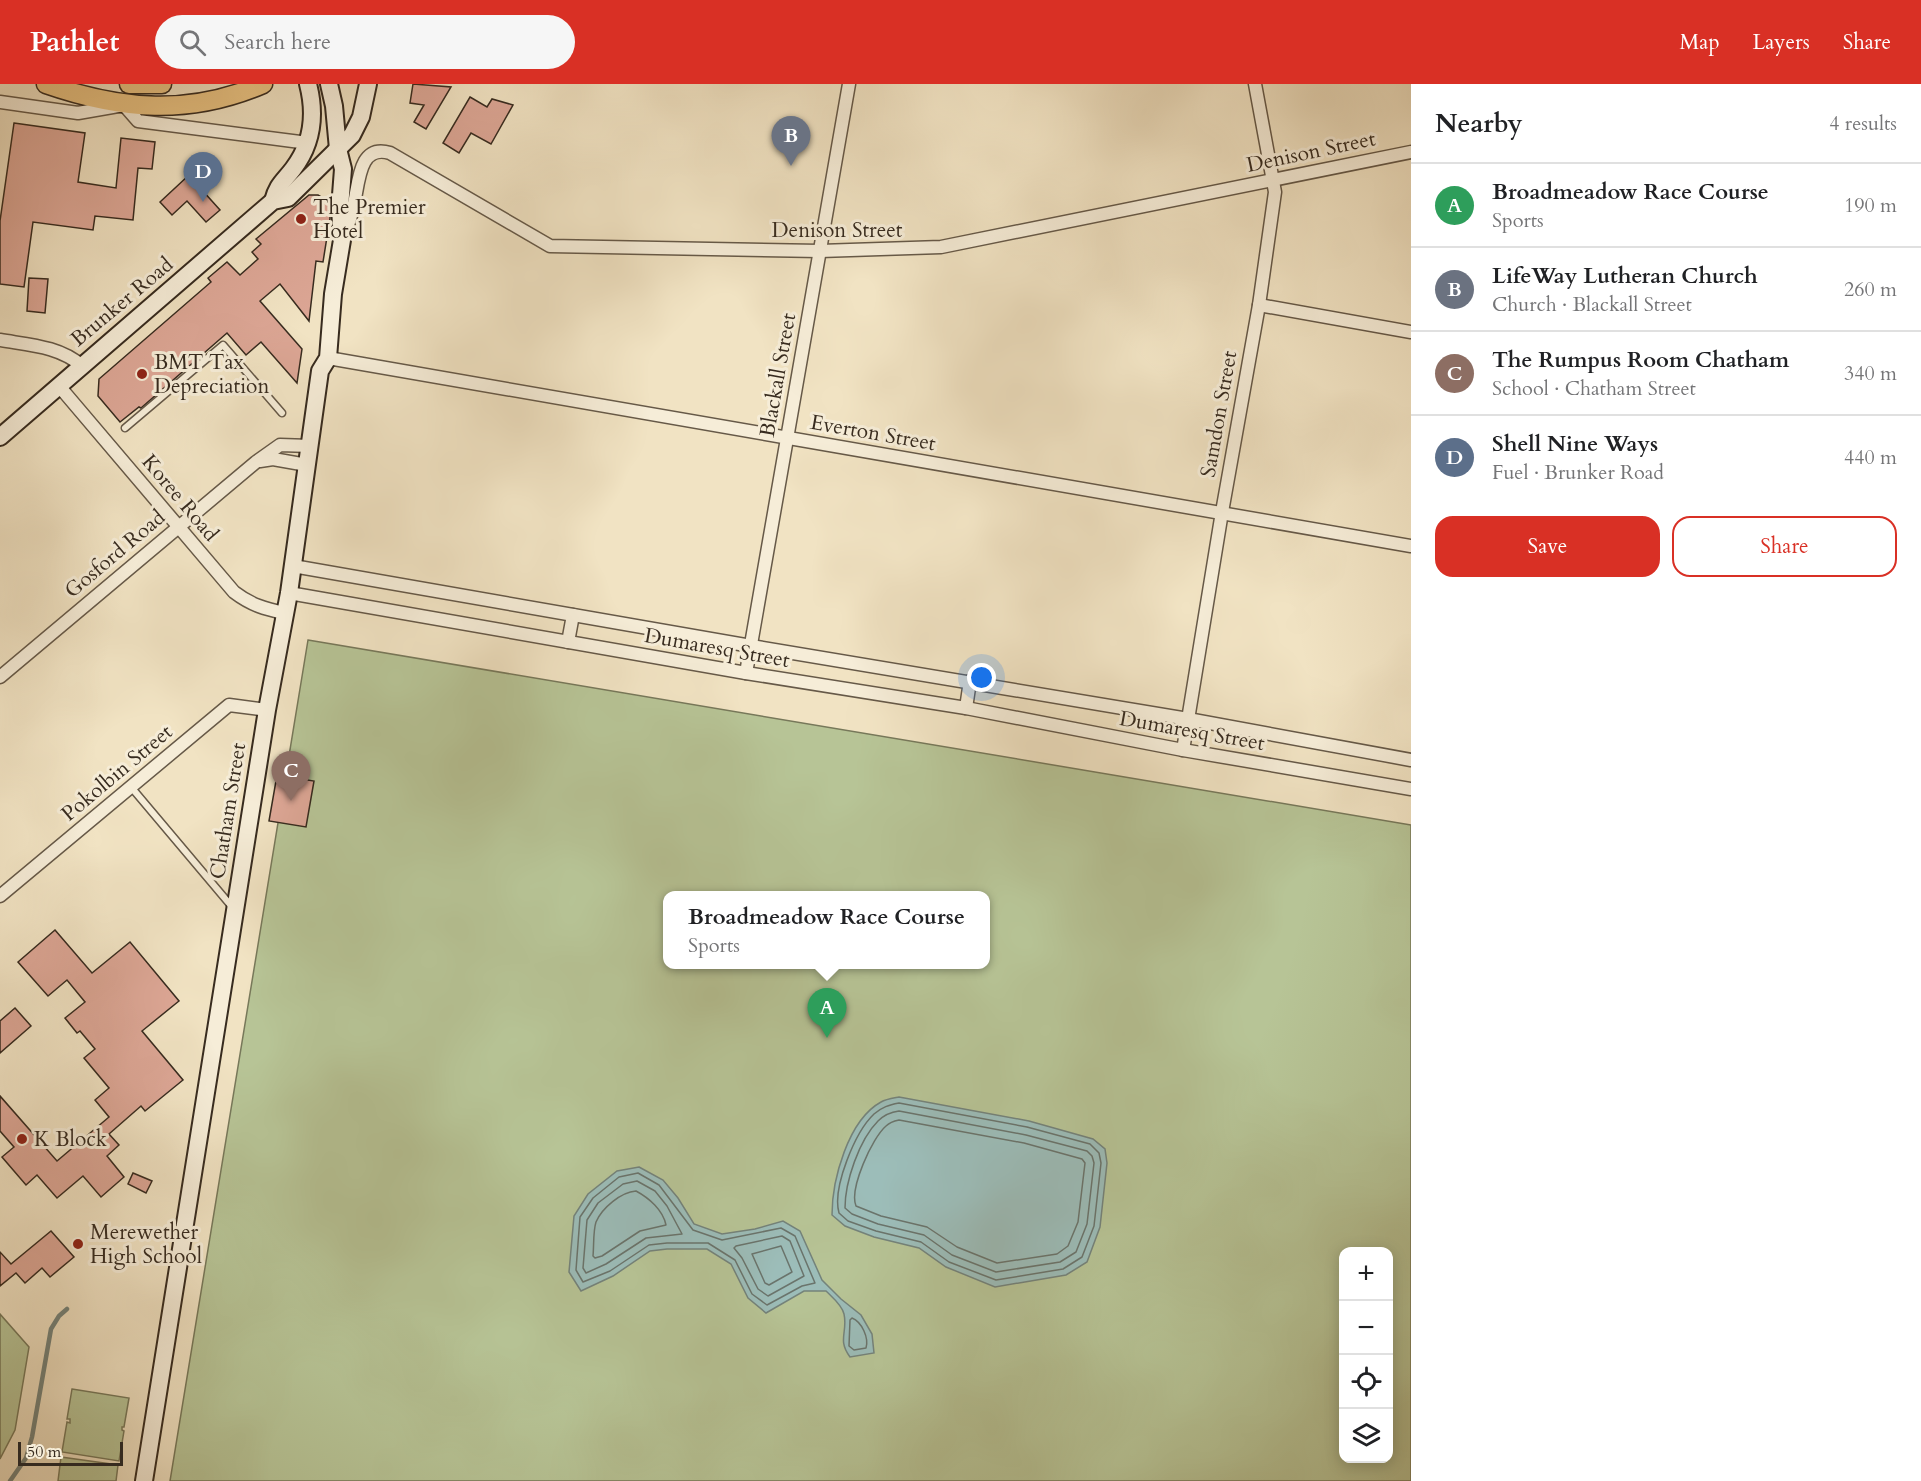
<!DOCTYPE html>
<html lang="en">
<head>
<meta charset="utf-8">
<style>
  :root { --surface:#fff; --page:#f6f6f6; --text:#202124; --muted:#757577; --line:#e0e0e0; --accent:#d93025 }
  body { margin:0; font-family:Cardo,serif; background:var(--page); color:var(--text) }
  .controls { position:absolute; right:18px; bottom:18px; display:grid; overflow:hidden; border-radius:12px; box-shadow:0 3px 15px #0003 }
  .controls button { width:54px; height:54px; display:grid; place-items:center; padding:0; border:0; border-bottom:2px solid var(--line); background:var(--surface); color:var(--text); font:30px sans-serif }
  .scale { position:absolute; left:18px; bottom:15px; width:105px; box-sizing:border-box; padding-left:6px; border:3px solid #372b1f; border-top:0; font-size:16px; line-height:21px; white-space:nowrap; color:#372b1f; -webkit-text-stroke:4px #f6edd8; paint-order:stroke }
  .you { position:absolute; left:982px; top:594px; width:21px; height:21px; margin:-15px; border:4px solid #fff; border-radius:50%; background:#1a73e8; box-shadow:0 0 0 9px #1a73e833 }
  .badge { display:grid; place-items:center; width:39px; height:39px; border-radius:50%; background:var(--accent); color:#fff; font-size:20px; font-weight:700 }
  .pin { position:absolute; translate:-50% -50px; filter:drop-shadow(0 2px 3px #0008) }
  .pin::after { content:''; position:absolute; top:32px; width:21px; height:18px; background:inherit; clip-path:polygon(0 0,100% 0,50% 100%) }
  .popup { position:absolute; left:663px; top:807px; width:327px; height:78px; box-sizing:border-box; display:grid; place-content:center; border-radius:12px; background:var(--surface); filter:drop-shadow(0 2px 4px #0005); font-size:20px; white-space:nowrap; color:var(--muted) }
  .popup b { font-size:22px; color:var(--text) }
  .popup::after { content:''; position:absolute; left:50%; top:100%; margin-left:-12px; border:12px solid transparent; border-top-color:var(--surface) }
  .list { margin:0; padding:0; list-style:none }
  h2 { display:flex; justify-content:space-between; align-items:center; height:78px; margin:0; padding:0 24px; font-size:26px }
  h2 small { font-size:20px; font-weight:400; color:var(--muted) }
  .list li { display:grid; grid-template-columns:39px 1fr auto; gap:18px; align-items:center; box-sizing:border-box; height:84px; padding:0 24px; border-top:2px solid var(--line) }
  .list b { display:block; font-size:22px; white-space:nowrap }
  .list p { margin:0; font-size:20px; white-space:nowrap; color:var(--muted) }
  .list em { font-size:20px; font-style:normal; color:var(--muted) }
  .actions { display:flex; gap:12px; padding:18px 24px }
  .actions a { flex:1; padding:14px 0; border:2px solid var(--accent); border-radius:18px; text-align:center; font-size:21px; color:var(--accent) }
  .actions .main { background:var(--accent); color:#fff }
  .icon { flex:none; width:33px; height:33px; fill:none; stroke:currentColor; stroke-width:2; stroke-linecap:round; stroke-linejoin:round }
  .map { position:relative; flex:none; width:1411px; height:1397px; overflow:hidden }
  header { display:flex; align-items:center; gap:36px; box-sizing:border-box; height:84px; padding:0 30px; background:var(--accent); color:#fff }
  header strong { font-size:28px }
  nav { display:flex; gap:33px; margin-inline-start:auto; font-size:21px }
  .search { width:420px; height:54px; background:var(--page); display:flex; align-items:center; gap:15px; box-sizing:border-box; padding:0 21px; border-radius:33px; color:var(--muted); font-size:22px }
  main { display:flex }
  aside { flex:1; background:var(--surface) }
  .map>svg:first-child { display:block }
  .green { fill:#b7c496; stroke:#77785a; stroke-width:1.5; fill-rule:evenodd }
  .water { fill:#9cbdb9; stroke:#74837b; stroke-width:1.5 }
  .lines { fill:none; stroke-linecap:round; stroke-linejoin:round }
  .shore { stroke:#6a746c; stroke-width:1.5 }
  .stream { stroke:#74837b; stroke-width:4.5 }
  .building { fill:#dca695; stroke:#372b1f; stroke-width:1.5 }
  .lane-casing { stroke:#665948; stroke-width:9 }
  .street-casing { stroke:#665948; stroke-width:15 }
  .secondary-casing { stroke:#372b1f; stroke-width:20 }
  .primary-casing { stroke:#372b1f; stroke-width:21 }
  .lane { stroke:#f6edd8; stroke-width:6 }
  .street { stroke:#f6edd8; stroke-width:12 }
  .secondary { stroke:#f6edd8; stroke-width:16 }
  .primary { stroke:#e8c282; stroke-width:18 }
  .poi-dot { fill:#8f2418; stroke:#f6edd8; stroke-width:2 }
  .labels { text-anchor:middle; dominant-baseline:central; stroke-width:6; stroke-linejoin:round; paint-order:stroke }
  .street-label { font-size:21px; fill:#372b1f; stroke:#f6edd8 }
  .poi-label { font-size:21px; fill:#372b1f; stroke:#f6edd8; text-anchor:start }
</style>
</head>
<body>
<header>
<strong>Pathlet</strong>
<div class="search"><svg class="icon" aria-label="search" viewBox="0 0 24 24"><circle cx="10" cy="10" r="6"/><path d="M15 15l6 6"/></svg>Search here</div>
<nav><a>Map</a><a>Layers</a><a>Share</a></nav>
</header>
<main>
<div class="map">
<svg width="1411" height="1397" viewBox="0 0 1411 1397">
  <rect width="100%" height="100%" fill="#f1e3c3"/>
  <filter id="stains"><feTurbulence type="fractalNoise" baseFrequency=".00333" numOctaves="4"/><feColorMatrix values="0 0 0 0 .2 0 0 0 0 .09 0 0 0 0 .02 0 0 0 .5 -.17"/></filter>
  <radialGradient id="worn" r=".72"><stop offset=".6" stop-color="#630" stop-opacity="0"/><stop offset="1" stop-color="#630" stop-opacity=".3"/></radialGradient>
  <g class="green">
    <path d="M308,556L1411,741V1397H170ZM668,812H986V880H668ZM1344,1168H1388V1374H1344Z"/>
    <path d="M0,1230L29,1263L15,1346L0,1375Z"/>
    <path d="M72,1305L129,1314L124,1343H122V1346L124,1347L119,1377L62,1368L67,1338L70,1339V1335H67Z"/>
    <path d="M61,1373L118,1381L116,1397H58Z"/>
  </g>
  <g class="water">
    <path d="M899,1013L1029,1037L1093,1055L1105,1065L1107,1079L1100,1143L1087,1178L1066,1191L995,1203L946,1183L919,1164L874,1153L845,1142L832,1131C832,1096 848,1036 881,1018C886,1015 894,1014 899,1013Z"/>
    <path d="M639,1083L663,1096L678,1114L694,1140L722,1150L755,1145L783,1137L800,1147L822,1196L841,1215L861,1231L872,1250L874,1269L850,1273C837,1256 848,1248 844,1230C842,1221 832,1213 826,1207H804L766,1229L748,1214L731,1180L707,1165H667L650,1167L613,1192L581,1207L569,1188L574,1132L588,1110L617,1087Z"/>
  </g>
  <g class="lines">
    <g class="shore">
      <path d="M899,1019L1027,1043L1090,1060L1099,1069L1101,1079L1094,1142L1082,1173L1063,1185L996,1196L949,1178L921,1158L876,1147L848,1137L839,1129C832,1104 855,1048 874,1030C882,1023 889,1021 899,1019Z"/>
      <path d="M899,1027L1026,1051L1087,1067L1092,1072L1094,1079L1087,1140L1076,1168L1060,1178L996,1188L952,1171L924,1151L878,1140L852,1130L845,1124C845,1098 859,1056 878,1037C884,1031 891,1028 899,1027Z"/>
      <path d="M899,1036L1024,1059L1082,1075L1085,1079L1078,1138L1068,1162L1057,1170L997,1179L957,1163L927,1143L881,1132L856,1122C849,1105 872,1054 886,1042C890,1038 894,1037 899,1036Z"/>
      <path d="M638,1089L659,1101L693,1146L722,1156L781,1144L795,1152L815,1199L802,1202L767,1221L752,1210L735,1176L708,1159H667L649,1161L610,1187L583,1198L576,1186L580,1133L593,1114L619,1093Z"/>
      <path d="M637,1097L655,1107L667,1122L682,1150L646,1154L606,1180L586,1189L583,1184L587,1136L598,1119L623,1100Z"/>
      <path d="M636,1107C649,1114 663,1126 666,1141L640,1147L602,1172L595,1174L593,1172C594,1162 593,1147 596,1138C602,1124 621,1108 636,1107Z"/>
      <path d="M782,1152L790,1157L804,1192L768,1212L758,1205L742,1174L734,1164L736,1162Z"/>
      <path d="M781,1162L792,1188L769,1201L765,1199L752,1170Z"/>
      <path d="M852,1234C862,1238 869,1254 866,1264L854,1266L849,1262L850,1236Z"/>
    </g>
    <path class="stream" d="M10,1397L26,1374L32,1353L51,1245L59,1232L67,1225"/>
  </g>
  <g class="building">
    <path d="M413,0L451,3L426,45L414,38L424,21L410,19Z"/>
    <path d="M470,13L487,23L492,15L513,21L491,60L471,49L459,69L443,59Z"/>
    <path d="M14,39L85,49L78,98L116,104L121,54L155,58L152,85L138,84L133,136L95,132L93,146L33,138L24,203L0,200V137Z"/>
    <path d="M203,78L217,91L202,106L220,126L206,138L187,117L172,131L160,118Z"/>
    <path d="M309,111H318L328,117L330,134L323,178L316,177L309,237L280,200L260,217L302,265L297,299L261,258L246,271L227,249L141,324L139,323L120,338L98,312L99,295L211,198L208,194L227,178L240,191L258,175L252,168L261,160L256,155Z"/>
    <path d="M29,194L48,195L45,229L27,227Z"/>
    <path d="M277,691L314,697L306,743L269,737Z"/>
    <path d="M55,846L92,889L130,858L179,917L142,947L183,996L145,1027L141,1022L109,1050L119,1061L107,1072L124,1093L101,1113L83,1092L57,1114L37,1091L26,1101L2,1073L14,1063L0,1047V1012L57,1077L109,1033L95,1016L109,1004L84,974L95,965L80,947L77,949L65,934L85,918L67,896L48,912L18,878Z"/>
    <path d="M15,924L31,942L0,969V937Z"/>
    <path d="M133,1089L152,1097L146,1109L128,1100Z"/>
    <path d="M51,1147L74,1173L50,1193L42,1184L25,1199L16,1189L0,1202V1168L11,1180Z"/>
  </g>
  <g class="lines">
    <defs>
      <g id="lane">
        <path d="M125,344L223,261L282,329"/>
        <path d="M131,703L233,824"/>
      </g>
      <g id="street">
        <path d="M0,18L78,29L124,21L138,37L308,59"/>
        <path d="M344,152C347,143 351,134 353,124C359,103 357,59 390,69L550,162L820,167L941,163L1411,68"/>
        <path d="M1259,221L1411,248"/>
        <path d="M0,256C29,261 59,262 82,282"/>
        <path d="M328,274L1411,462"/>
        <path d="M59,302L234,508C251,521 265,525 285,529"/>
        <path d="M260,377L273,375L307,381"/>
        <path d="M293,482L751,562L1188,635L1411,676"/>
        <path d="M289,509L746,589L966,624L1183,666L1411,705"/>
        <path d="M568,558L573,531"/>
        <path d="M746,589L849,0"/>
        <path d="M0,593L256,378L280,361L310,362"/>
        <path d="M966,624L970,597"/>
        <path d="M1183,666L1222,428L1259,221L1275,108L1255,0"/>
        <path d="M0,812L229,621L267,626"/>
      </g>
      <g id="secondary">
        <path d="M273,117C277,101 283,98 293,85C313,59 316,31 308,0"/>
        <path d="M0,353L273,117L288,114L352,51L361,33L368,0"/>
        <path d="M144,1397L267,626L289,509L320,287L328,274L333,210L342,156L340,124L343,85L338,65L334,22L329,0"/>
      </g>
      <g id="primary">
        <path d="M46,0C121,26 189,32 263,0"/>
        <path d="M129,0H162"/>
      </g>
    </defs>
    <use href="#lane" class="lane-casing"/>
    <use href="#street" class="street-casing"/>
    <use href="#secondary" class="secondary-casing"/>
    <use href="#primary" class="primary-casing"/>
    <use href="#lane" class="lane"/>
    <use href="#street" class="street"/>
    <use href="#secondary" class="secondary"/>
    <use href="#primary" class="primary"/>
  </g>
  <g class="poi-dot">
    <circle cx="301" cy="135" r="6"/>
    <circle cx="142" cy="290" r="6"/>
    <circle cx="22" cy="1055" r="6"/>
    <circle cx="78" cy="1160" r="6"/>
  </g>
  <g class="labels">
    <g class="street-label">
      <text transform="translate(1311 68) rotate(-12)">Denison Street</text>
      <text x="837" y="146">Denison Street</text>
      <text transform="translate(122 218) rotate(-40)">Brunker Road</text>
      <text transform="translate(778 291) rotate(-80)">Blackall Street</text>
      <text transform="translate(1219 330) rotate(-80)">Samdon Street</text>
      <text transform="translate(873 349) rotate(10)">Everton Street</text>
      <text transform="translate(180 414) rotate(50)">Koree Road</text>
      <text transform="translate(115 470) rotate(-40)">Gosford Road</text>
      <text transform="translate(717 564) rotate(10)">Dumaresq Street</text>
      <text transform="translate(1192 647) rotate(10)">Dumaresq Street</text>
      <text transform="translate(117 689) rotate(-40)">Pokolbin Street</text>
      <text transform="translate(228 727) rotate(-81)">Chatham Street</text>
    </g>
    <g class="poi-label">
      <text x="313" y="123">The Premier<tspan x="313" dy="24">Hotel</tspan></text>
      <text x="154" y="278">BMT Tax<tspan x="154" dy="24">Depreciation</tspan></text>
      <text x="34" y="1055">K Block</text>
      <text x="90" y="1148">Merewether<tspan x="90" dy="24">High School</tspan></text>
    </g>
  </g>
  <rect width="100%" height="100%" filter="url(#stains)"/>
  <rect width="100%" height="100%" fill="url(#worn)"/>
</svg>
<div class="controls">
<button>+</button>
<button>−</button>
<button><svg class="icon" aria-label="locate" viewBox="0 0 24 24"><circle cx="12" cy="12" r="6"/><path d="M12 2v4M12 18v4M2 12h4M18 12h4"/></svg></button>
<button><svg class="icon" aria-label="layers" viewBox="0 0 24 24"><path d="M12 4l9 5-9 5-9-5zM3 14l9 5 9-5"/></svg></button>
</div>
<div class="scale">50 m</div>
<div class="you"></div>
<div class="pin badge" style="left:827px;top:954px;background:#2e9e5b">A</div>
<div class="popup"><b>Broadmeadow Race Course</b>Sports</div>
<div class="pin badge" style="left:791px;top:82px;background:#6b7280">B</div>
<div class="pin badge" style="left:291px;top:717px;background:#8d6e63">C</div>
<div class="pin badge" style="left:203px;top:118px;background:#5c6f8a">D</div>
</div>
<aside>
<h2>Nearby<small>4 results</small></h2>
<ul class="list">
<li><span class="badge" style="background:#2e9e5b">A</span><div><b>Broadmeadow Race Course</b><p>Sports</p></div><em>190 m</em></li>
<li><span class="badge" style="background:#6b7280">B</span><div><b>LifeWay Lutheran Church</b><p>Church · Blackall Street</p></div><em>260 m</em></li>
<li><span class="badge" style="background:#8d6e63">C</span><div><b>The Rumpus Room Chatham</b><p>School · Chatham Street</p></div><em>340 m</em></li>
<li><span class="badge" style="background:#5c6f8a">D</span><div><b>Shell Nine Ways</b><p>Fuel · Brunker Road</p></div><em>440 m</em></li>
</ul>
<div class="actions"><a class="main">Save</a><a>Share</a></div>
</aside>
</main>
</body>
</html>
